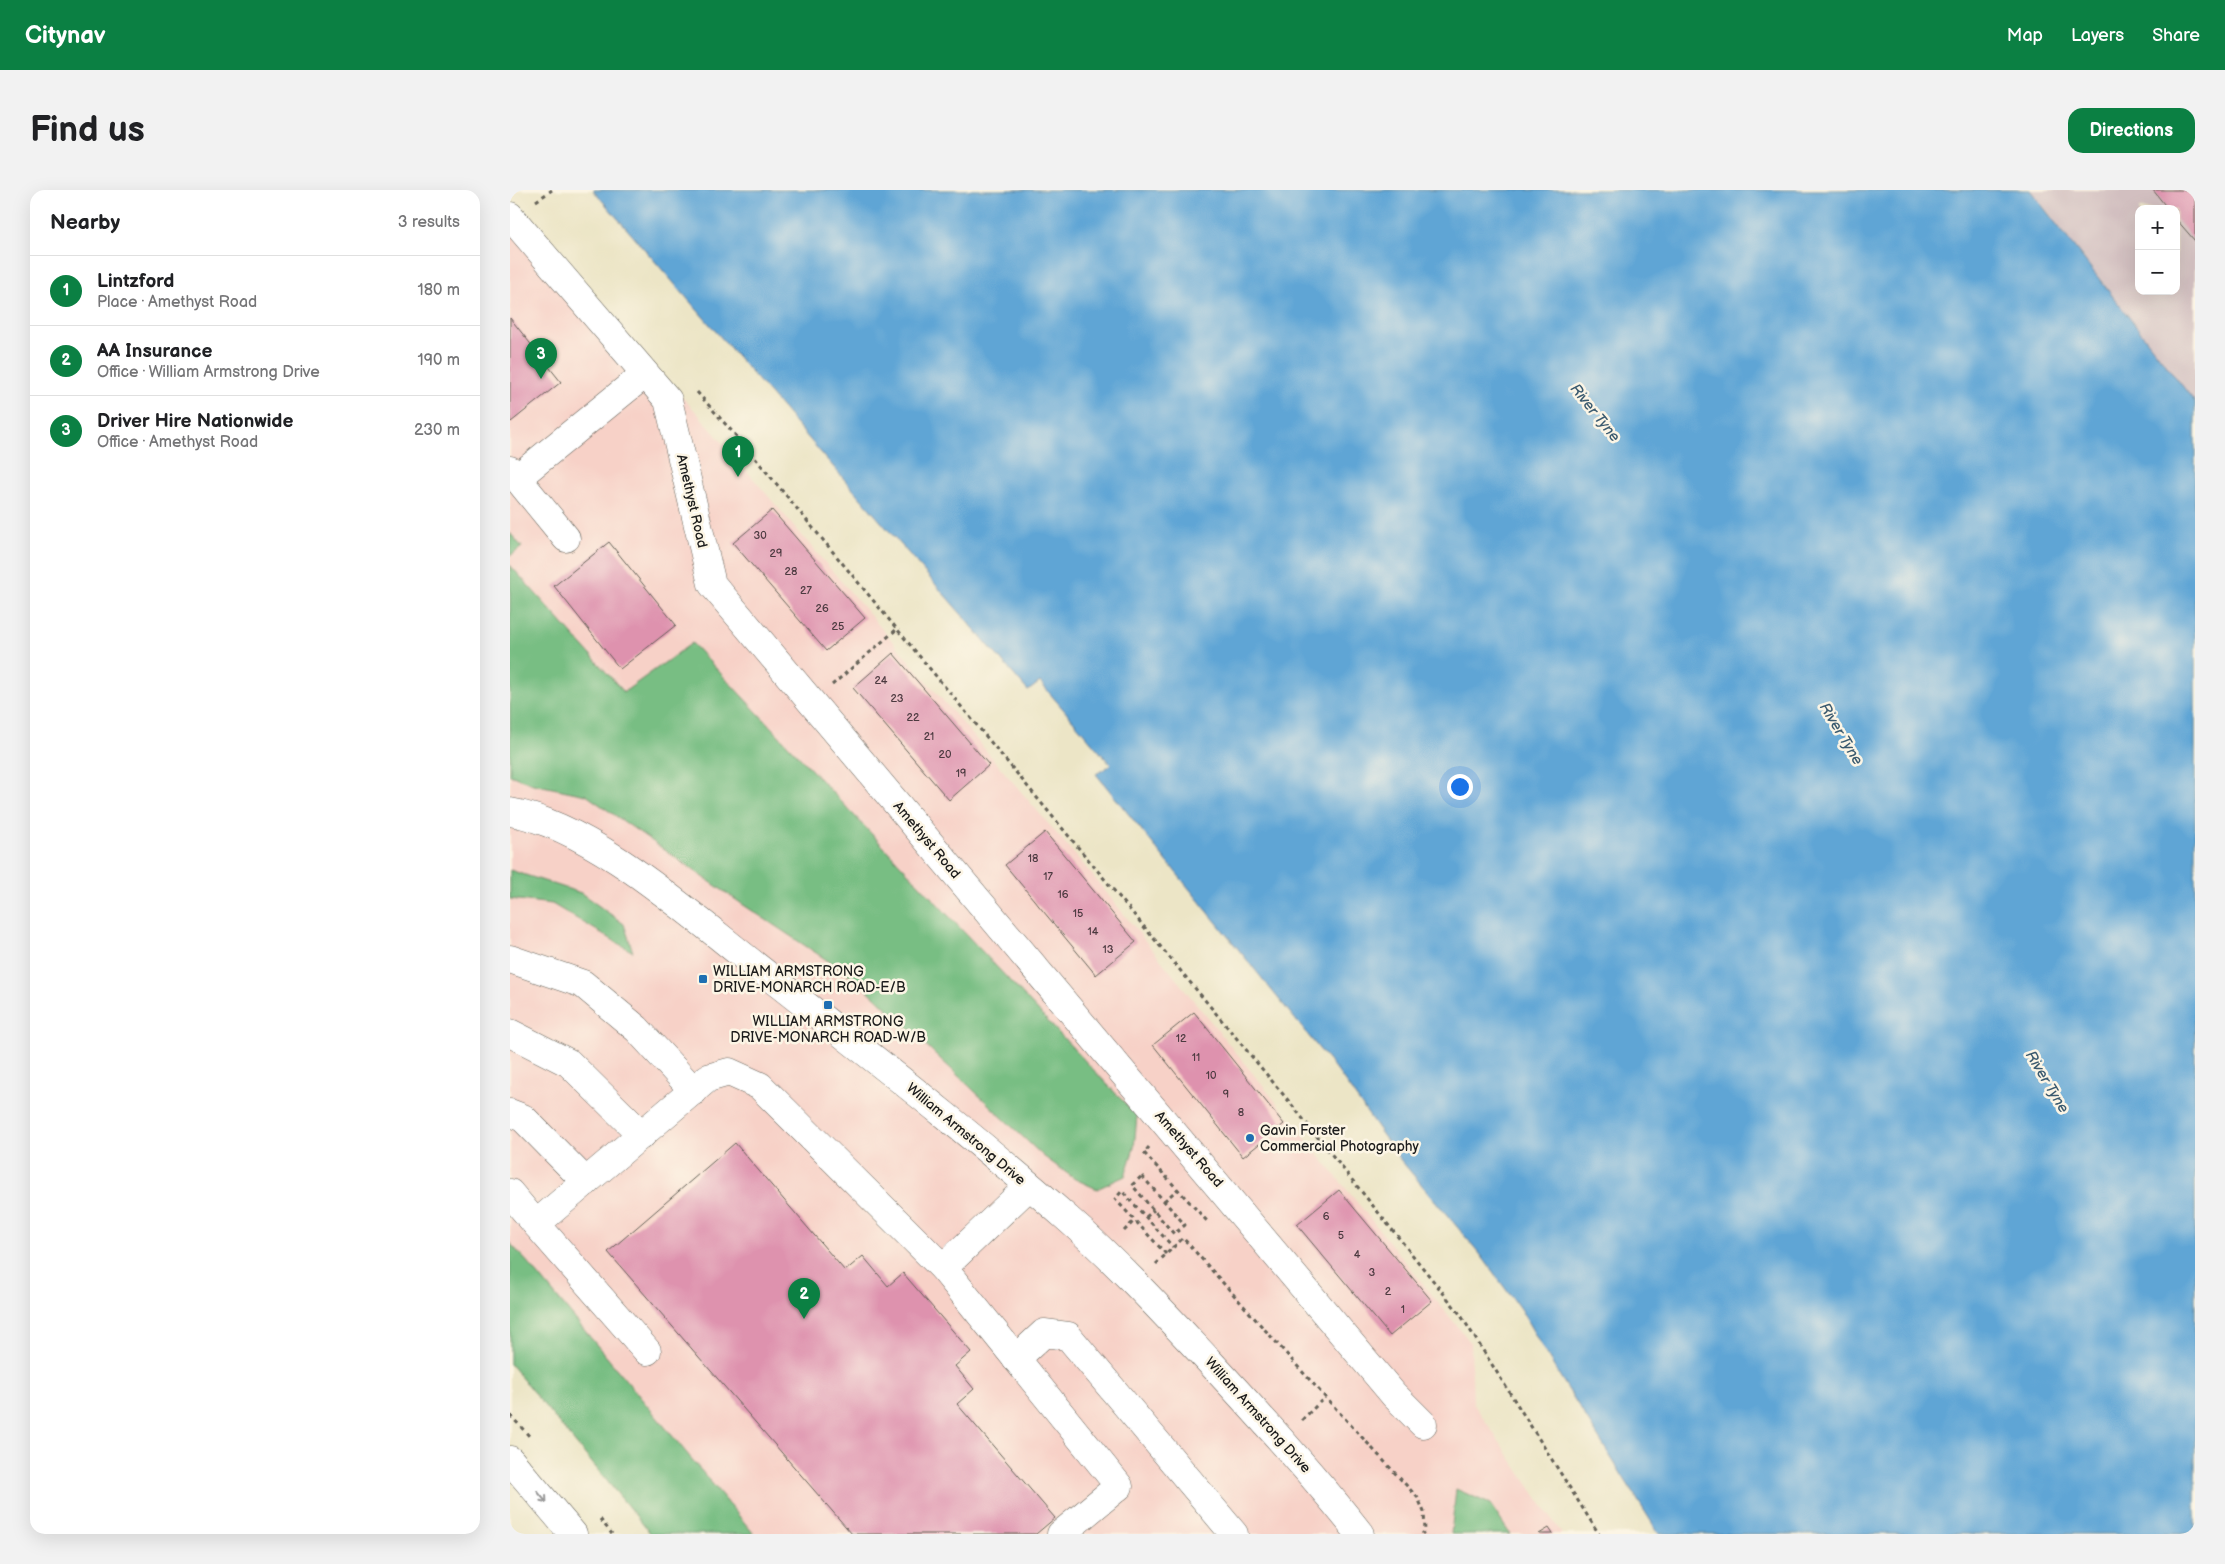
<!DOCTYPE html>
<html lang="en">
<head>
<meta charset="utf-8">
<style>
  :root { --surface:#fff; --page:#f2f2f2; --text:#202124; --muted:#757577; --line:#e0e0e0; --accent:#0b8043 }
  body { margin:0; font-family:"Balsamiq Sans",sans-serif; background:var(--page); color:var(--text) }
  .controls { position:absolute; right:15px; top:15px; display:grid; overflow:hidden; border-radius:10px; box-shadow:0 5px 20px #0002 }
  .controls button { width:45px; height:45px; display:grid; place-items:center; padding:0; border:0; border-bottom:1px solid var(--line); background:var(--surface); color:var(--text); font:25px sans-serif }
  .you { position:absolute; left:949px; top:596px; width:18px; height:18px; margin:-12px; border:4px solid #fff; border-radius:50%; background:#1a73e8; box-shadow:0 0 0 8px #1a73e833 }
  .badge { display:grid; place-items:center; width:32px; height:32px; border-radius:50%; background:var(--accent); color:#fff; font-size:16px; font-weight:700 }
  .pin { position:absolute; translate:-50% -41px; filter:drop-shadow(0 1px 2px #0008) }
  .pin::after { content:''; position:absolute; top:26px; width:18px; height:15px; background:inherit; clip-path:polygon(0 0,100% 0,50% 100%) }
  .list { margin:0; padding:0; list-style:none }
  h2 { display:flex; justify-content:space-between; align-items:center; height:65px; margin:0; padding:0 20px; font-size:21px }
  h2 small { font-size:16px; font-weight:400; color:var(--muted) }
  .list li { display:grid; grid-template-columns:32px 1fr auto; gap:15px; align-items:center; box-sizing:border-box; height:70px; padding:0 20px; border-top:1px solid var(--line) }
  .list b { display:block; font-size:19px; white-space:nowrap }
  .list p { margin:0; font-size:16px; white-space:nowrap; color:var(--muted) }
  .list em { font-size:16px; font-style:normal; color:var(--muted) }
  .map { position:relative; flex:none; width:1685px; height:1344px; overflow:hidden; border-radius:15px }
  header { display:flex; align-items:center; gap:30px; box-sizing:border-box; height:70px; padding:0 25px; background:var(--accent); color:#fff }
  header strong { font-size:24px }
  nav { display:flex; gap:28px; margin-inline-start:auto; font-size:18px }
  .intro { display:flex; align-items:center; justify-content:space-between; box-sizing:border-box; height:120px; padding:0 30px }
  h1 { margin:0; font-size:35px }
  .button { padding:12px 22px; border-radius:15px; background:var(--accent); color:#fff; font-size:18px; font-weight:700 }
  main { display:flex; gap:30px; padding:0 30px }
  aside { flex:1; background:var(--surface); border-radius:15px; box-shadow:0 5px 20px #0002 }
  .map>svg:first-child { display:block }
  .built { fill:#f7d1c7 }
  .industrial { fill:#d2bfc0; fill-rule:evenodd }
  .forest { fill:#78be83; stroke:#4a6d50 }
  .water { fill:#5fa5d5; stroke:#3e6078 }
  .building { fill:#de92ae }
  .lines { fill:none; stroke-linecap:round; stroke-linejoin:round }
  .minor-casing { stroke:#656258; stroke-width:29 }
  .major-casing { stroke:#656258; stroke-width:29 }
  .path { stroke:#656258; stroke-width:3; stroke-dasharray:4 4; stroke-linecap:butt }
  .minor { stroke:#fff; stroke-width:28 }
  .major { stroke:#fff; stroke-width:28 }
  .oneway { stroke:#999 }
  .poi-dot { fill:#1f6fb2; stroke:#fcf5e5; stroke-width:2 }
  .labels { text-anchor:middle; dominant-baseline:central; stroke-width:5; stroke-linejoin:round; paint-order:stroke }
  .number-label { font-size:11px; fill:#4c3a40 }
  .street-label { font-size:14px; fill:#1c1c1c; stroke:#fcf5e5 }
  .poi-label { font-size:14px; fill:#1c1c1c; stroke:#fcf5e5; text-anchor:start }
  .water-label { font-size:15px; font-style:italic; fill:#3a5a6f; stroke:#fcf5e5 }
</style>
</head>
<body>
<header>
<strong>Citynav</strong>
<nav><a>Map</a><a>Layers</a><a>Share</a></nav>
</header>
<div class="intro"><h1>Find us</h1><a class="button">Directions</a></div>
<main>
<aside>
<h2>Nearby<small>3 results</small></h2>
<ul class="list">
<li><span class="badge">1</span><div><b>Lintzford</b><p>Place · Amethyst Road</p></div><em>180 m</em></li>
<li><span class="badge">2</span><div><b>AA Insurance</b><p>Office · William Armstrong Drive</p></div><em>190 m</em></li>
<li><span class="badge">3</span><div><b>Driver Hire Nationwide</b><p>Office · Amethyst Road</p></div><em>230 m</em></li>
</ul>
</aside>
<div class="map">
<svg width="1685" height="1344" viewBox="0 0 1685 1344">
  <rect width="100%" height="100%" fill="#fcf5e5"/>
  <filter id="ink" filterUnits="userSpaceOnUse"><feTurbulence type="fractalNoise" baseFrequency=".02" numOctaves="2"/><feDisplacementMap in="SourceGraphic" scale="10" xChannelSelector="R" yChannelSelector="G"/><feConvolveMatrix kernelMatrix="1 2 1 2 8 2 1 2 1" color-interpolation-filters="sRGB"/></filter>
  <filter id="wash" filterUnits="userSpaceOnUse"><feTurbulence type="fractalNoise" baseFrequency=".0096" numOctaves="4" result="noise"/><feDisplacementMap in="SourceGraphic" scale="20" xChannelSelector="R" yChannelSelector="G"/><feGaussianBlur stdDeviation="1.12" result="paint"/><feColorMatrix in="noise" values="0 0 0 0 0 0 0 0 0 0 0 0 0 0 0 0 0 1.4 0 .05"/><feComposite in="paint" operator="in"/></filter>
  <g filter="url(#wash)">
    <rect width="100%" height="100%" fill="#ece5c6"/>
    <path class="built" d="M0,25L188,224L578,680L961,1153L963,1213L1052,1344H228L0,1080Z"/>
    <path class="industrial" d="M1520,0H1685V212L1528,9ZM1629,19H1666V101H1629Z"/>
    <g class="forest">
      <path d="M0,343L12,357L0,366Z"/>
      <path d="M0,375L114,502L182,453L627,926L624,958L615,986L587,999L565,989L533,966L347,790L232,714L76,605L23,594L0,585Z"/>
      <path d="M0,680L71,703L114,734L123,762L42,714L0,709Z"/>
      <path d="M0,1053L21,1076L244,1344H141L0,1174Z"/>
      <path d="M946,1299L980,1314L1000,1344H941Z"/>
    </g>
    <path class="water" d="M83,0H1520L1685,212V1344H1149L1036,1164L1011,1120L970,1064L889,968L828,882L586,584L601,575L530,492L518,501Z"/>
    <g id="blocks">
      <g class="building">
        <path d="M1643,0H1685V51L1666,29V19H1658Z"/>
        <path d="M0,128L51,192L1,232L0,230Z"/>
        <path d="M262,320L355,428L316,461L223,353Z"/>
        <path d="M99,352L166,435L110,479L44,396Z"/>
        <path d="M383,463L479,575L439,610L343,498Z"/>
        <path d="M535,642L626,752L586,785L495,675Z"/>
        <path d="M684,822L774,934L733,967L643,855Z"/>
        <path d="M225,953L335,1081L353,1066L378,1096L393,1083L461,1162L445,1176L464,1199L447,1214L545,1328L526,1344H342L98,1062Z"/>
        <path d="M829,1000L922,1111L880,1146L787,1035Z"/>
        <path d="M1039,1338L1043,1344H1029Z"/>
      </g>
    </g>
  </g>
  <g filter="url(#ink)">
    <use href="#blocks" fill-opacity="0" stroke="#656258" stroke-width="1"/>
    <g class="lines">
      <defs>
        <g id="minor">
          <path d="M0,26L158,210L202,394L884,1205L913,1234"/>
          <path d="M0,280L7,288L135,184"/>
          <path d="M7,288L56,348"/>
          <path d="M0,622C84,636 184,728 251,780C355,862 460,942 558,1029C608,1073 653,1122 698,1170C750,1226 802,1283 850,1344"/>
          <path d="M0,769L73,794L127,839L184,901"/>
          <path d="M0,843L59,873L132,945"/>
          <path d="M0,923L13,928L76,992"/>
          <path d="M0,1003L26,1034"/>
          <path d="M433,1078L519,996"/>
          <path d="M137,1161L26,1034L198,888L219,882L250,896L433,1078L609,1296L551,1344"/>
          <path d="M506,1169L534,1143L558,1146L724,1344"/>
        </g>
        <path id="major" d="M0,1270L63,1344"/>
      </defs>
      <use href="#minor" class="minor-casing"/>
      <use href="#major" class="major-casing"/>
      <g class="path">
        <path d="M26,11L42,0"/>
        <path d="M187,202L235,256L777,909L950,1124L1089,1344"/>
        <path d="M322,495L387,439"/>
        <path d="M639,957L634,963L697,1031"/>
        <path d="M632,986L675,1035L664,1044L622,995Z"/>
        <path d="M654,1011L668,999"/>
        <path d="M636,1027L644,1020"/>
        <path d="M614,1041L624,1031"/>
        <path d="M656,1064L605,1009L612,1001L663,1057"/>
        <path d="M646,1074L673,1048L815,1207L908,1308L914,1322L915,1341L912,1344"/>
        <path d="M0,1225L21,1248"/>
        <path d="M792,1230L815,1207"/>
        <path d="M90,1329L102,1344"/>
      </g>
      <use href="#minor" class="minor"/>
      <use href="#major" class="major"/>
    </g>
    <defs><path id="oneway-shaft" d="M-6 0H5M1.5-3L5.5 0L1.5 3" fill="none" stroke-width="1.6" stroke-linecap="round" stroke-linejoin="round" transform="scale(1.25)"/></defs>
    <use class="oneway" href="#oneway-shaft" transform="translate(32 1307) rotate(50)"/>
  </g>
  <g class="poi-dot">
    <rect x="188" y="784" width="10" height="10" rx="2.5"/>
    <rect x="313" y="810" width="10" height="10" rx="2.5"/>
    <circle cx="740" cy="948" r="5"/>
  </g>
  <g class="labels">
    <g class="number-label">
      <text x="250" y="345">30</text>
      <text x="266" y="363">29</text>
      <text x="281" y="381">28</text>
      <text x="296" y="400">27</text>
      <text x="312" y="418">26</text>
      <text x="328" y="436">25</text>
      <text x="371" y="490">24</text>
      <text x="387" y="508">23</text>
      <text x="403" y="527">22</text>
      <text x="419" y="546">21</text>
      <text x="435" y="564">20</text>
      <text x="451" y="583">19</text>
      <text x="523" y="668">18</text>
      <text x="538" y="686">17</text>
      <text x="553" y="704">16</text>
      <text x="568" y="723">15</text>
      <text x="583" y="741">14</text>
      <text x="598" y="759">13</text>
      <text x="671" y="848">12</text>
      <text x="686" y="867">11</text>
      <text x="701" y="885">10</text>
      <text x="716" y="904">9</text>
      <text x="731" y="922">8</text>
      <text x="816" y="1026">6</text>
      <text x="831" y="1045">5</text>
      <text x="847" y="1064">4</text>
      <text x="862" y="1082">3</text>
      <text x="878" y="1101">2</text>
      <text x="893" y="1119">1</text>
    </g>
    <g class="street-label">
      <text transform="translate(182 311) rotate(77)">Amethyst Road</text>
      <text transform="translate(417 650) rotate(50)">Amethyst Road</text>
      <text transform="translate(456 944) rotate(40)">William Armstrong Drive</text>
      <text transform="translate(679 959) rotate(49)">Amethyst Road</text>
      <text transform="translate(748 1225) rotate(48)">William Armstrong Drive</text>
    </g>
    <g class="poi-label">
      <text x="203" y="781">WILLIAM ARMSTRONG<tspan x="203" dy="16">DRIVE-MONARCH ROAD-E/B</tspan></text>
      <text x="318" y="831" text-anchor="middle">WILLIAM ARMSTRONG<tspan x="318" dy="16">DRIVE-MONARCH ROAD-W/B</tspan></text>
      <text x="750" y="940">Gavin Forster<tspan x="750" dy="16">Commercial Photography</tspan></text>
    </g>
    <g class="water-label">
      <text transform="translate(1085 223) rotate(51)">River Tyne</text>
      <text transform="translate(1331 544) rotate(59)">River Tyne</text>
      <text transform="translate(1537 892) rotate(59)">River Tyne</text>
    </g>
  </g>
</svg>
<div class="controls">
<button>+</button>
<button>−</button>
</div>
<div class="you"></div>
<div class="pin badge" style="left:228px;top:287px">1</div>
<div class="pin badge" style="left:294px;top:1129px">2</div>
<div class="pin badge" style="left:31px;top:189px">3</div>
</div>
</main>
</body>
</html>
